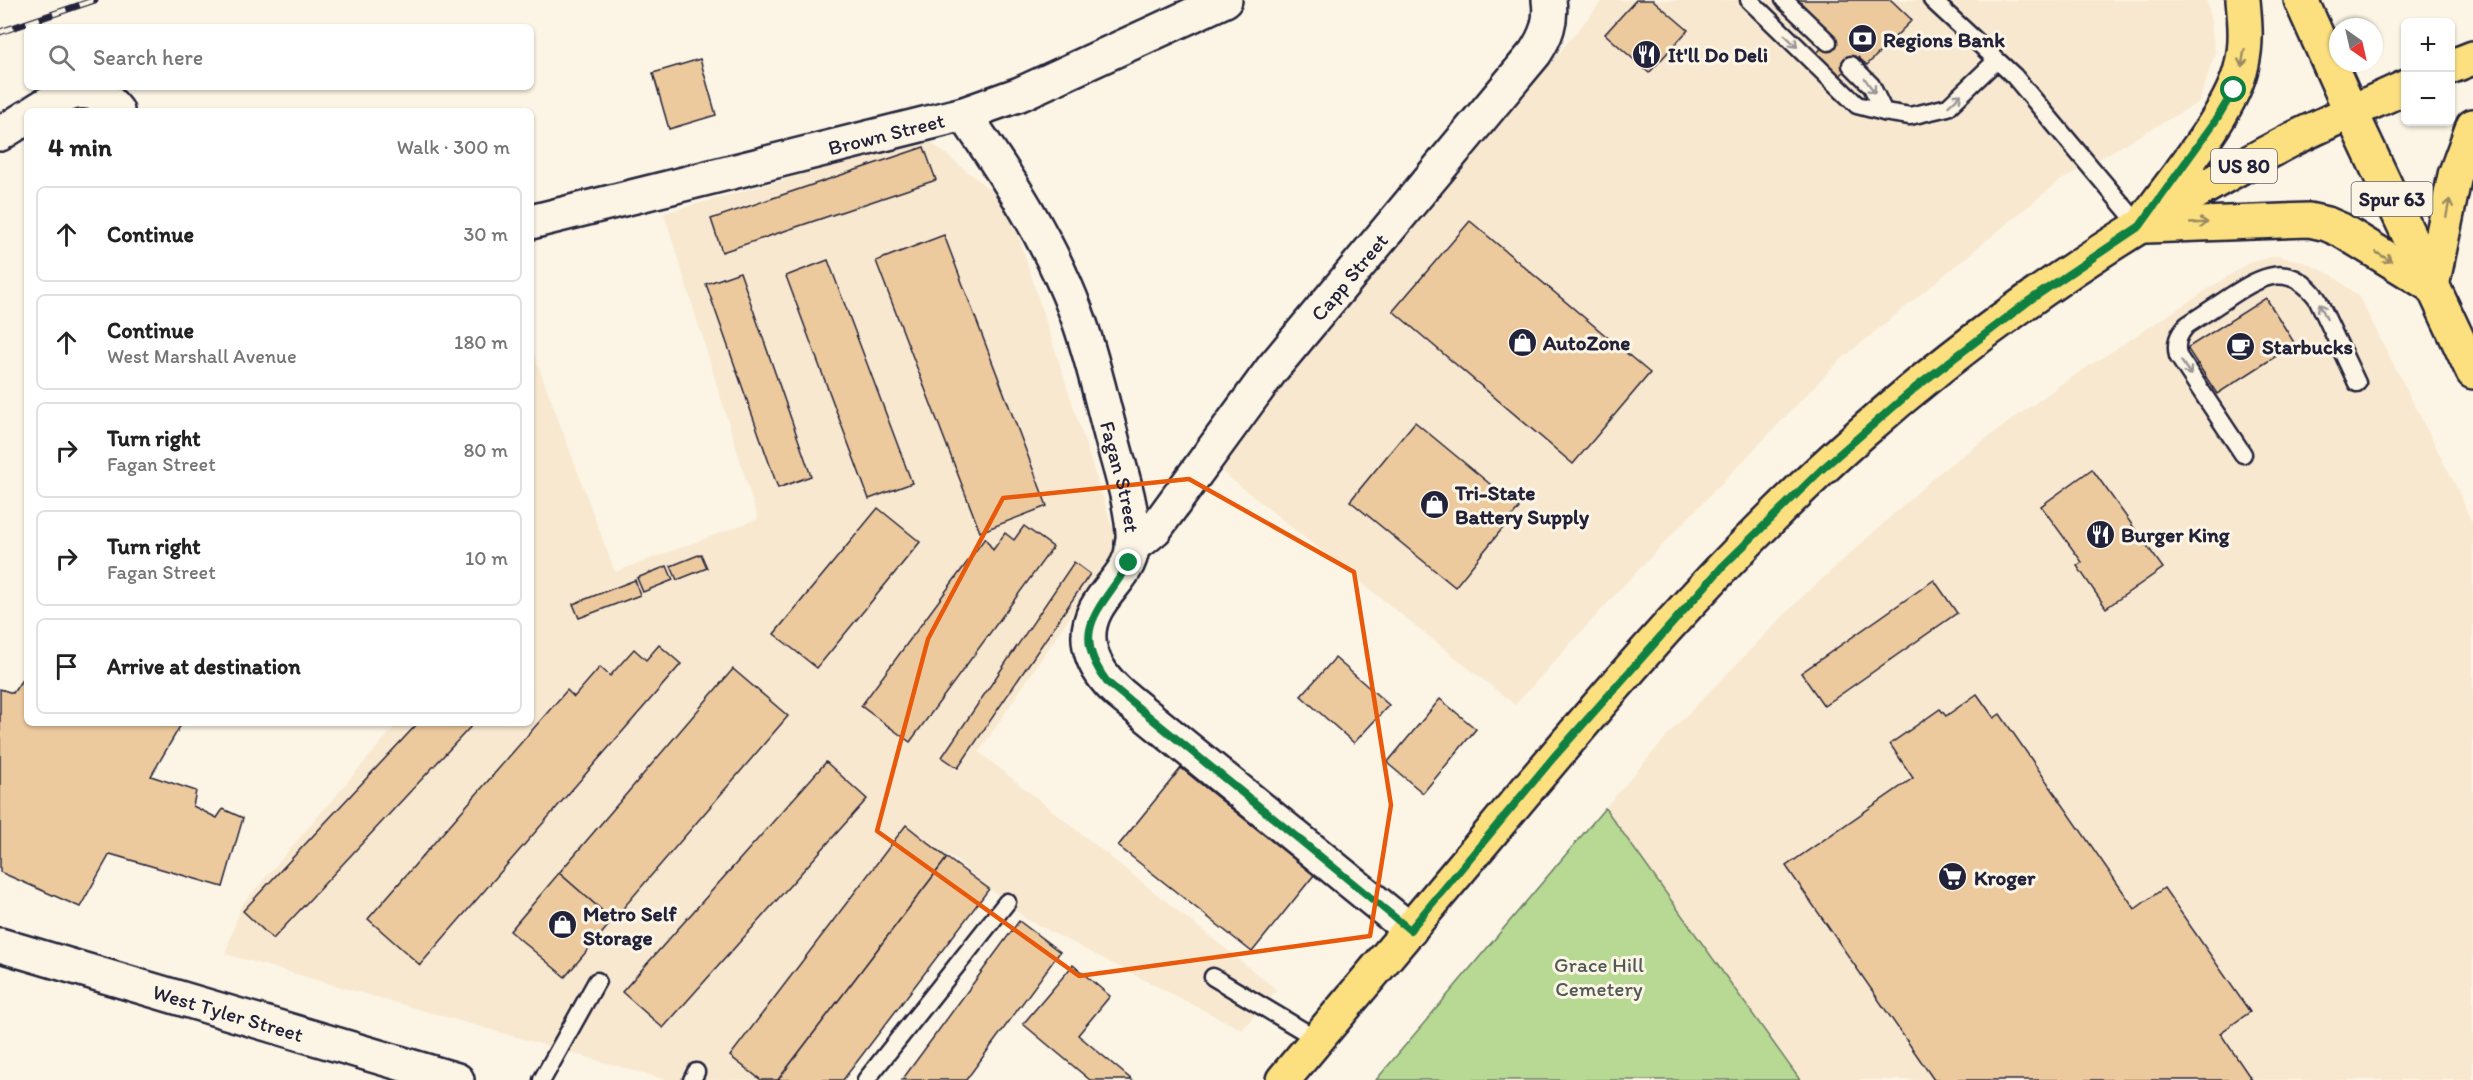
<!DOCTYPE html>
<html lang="en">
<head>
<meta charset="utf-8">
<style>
  :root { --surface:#fff; --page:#f6f6f6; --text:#222; --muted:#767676; --line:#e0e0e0 }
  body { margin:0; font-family:Itim,sans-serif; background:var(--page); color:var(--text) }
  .controls { position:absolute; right:18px; top:18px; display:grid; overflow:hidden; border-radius:9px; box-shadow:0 2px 4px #0004 }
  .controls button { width:54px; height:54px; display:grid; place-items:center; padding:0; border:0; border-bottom:2px solid var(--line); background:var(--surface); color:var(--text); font:30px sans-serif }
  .compass { position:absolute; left:2329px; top:18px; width:54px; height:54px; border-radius:50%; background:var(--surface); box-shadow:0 2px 4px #0004; rotate:146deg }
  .stop { position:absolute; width:18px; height:18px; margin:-14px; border:4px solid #0b8043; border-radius:50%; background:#fff }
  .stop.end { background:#0b8043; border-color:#fff; box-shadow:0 2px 6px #0008 }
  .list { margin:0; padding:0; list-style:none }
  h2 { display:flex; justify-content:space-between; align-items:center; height:78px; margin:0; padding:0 24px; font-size:26px }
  h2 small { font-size:20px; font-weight:400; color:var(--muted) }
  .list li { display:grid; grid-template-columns:39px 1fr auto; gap:18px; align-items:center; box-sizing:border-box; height:96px; margin:0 12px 12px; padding:0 12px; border:2px solid var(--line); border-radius:9px }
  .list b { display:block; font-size:22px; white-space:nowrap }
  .list p { margin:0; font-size:20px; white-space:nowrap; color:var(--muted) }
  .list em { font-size:20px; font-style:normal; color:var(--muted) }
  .icon { flex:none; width:33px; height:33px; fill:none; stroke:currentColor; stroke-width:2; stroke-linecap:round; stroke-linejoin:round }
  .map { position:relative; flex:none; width:2473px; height:1080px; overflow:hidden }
  .search { position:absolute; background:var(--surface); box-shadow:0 2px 4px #0004; left:24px; top:24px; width:510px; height:66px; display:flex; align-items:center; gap:15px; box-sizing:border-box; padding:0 21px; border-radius:9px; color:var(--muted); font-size:22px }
  .panel { position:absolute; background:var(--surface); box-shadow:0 2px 4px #0004; left:24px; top:108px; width:510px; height:618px; border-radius:9px }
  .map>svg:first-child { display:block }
  .built { fill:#f8e8d0 }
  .green { fill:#b7d993; stroke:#6c7e67; stroke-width:1.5 }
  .building { fill:#edca9e; stroke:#22223b; stroke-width:1.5 }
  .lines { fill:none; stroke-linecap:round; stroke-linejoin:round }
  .service-casing { stroke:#22223b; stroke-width:21 }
  .minor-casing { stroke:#22223b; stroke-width:38 }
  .primary-casing { stroke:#22223b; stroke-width:38 }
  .service { stroke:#fcf5e5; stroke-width:16 }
  .minor { stroke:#fcf5e5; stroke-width:33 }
  .primary { stroke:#fce080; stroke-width:33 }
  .rail-casing { stroke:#22223b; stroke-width:7 }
  .rail { stroke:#fcf5e5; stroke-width:4.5; stroke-dasharray:14; stroke-linecap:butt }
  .oneway { stroke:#9a9698 }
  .oneway2 { stroke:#9a8a61 }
  .route { stroke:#0b8043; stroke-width:8 }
  .marked { fill:none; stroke:#e8590c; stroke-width:4.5; stroke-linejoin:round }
  .labels { text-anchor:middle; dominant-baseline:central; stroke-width:6; stroke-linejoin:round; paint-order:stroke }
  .shield { fill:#fcf5e5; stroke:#63616e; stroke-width:1.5 }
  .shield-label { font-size:20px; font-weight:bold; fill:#22223b }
  .poi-label { font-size:21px; font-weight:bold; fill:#22223b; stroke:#fcf5e5; text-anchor:start }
  .street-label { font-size:21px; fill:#22223b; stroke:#fcf5e5 }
  .park-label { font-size:21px; fill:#4f5955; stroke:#fcf5e5 }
</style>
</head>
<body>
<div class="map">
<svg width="2473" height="1080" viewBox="0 0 2473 1080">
  <rect width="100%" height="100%" fill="#fcf5e5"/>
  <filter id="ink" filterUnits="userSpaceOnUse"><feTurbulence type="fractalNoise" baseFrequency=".0167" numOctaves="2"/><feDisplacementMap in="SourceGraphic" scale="12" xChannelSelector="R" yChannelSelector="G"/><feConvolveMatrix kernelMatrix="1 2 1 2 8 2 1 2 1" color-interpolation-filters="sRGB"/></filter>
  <g filter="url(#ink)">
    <g class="built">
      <path d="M1603,0H2206L2209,8L2215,53L2199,102L2058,182L1838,362L1622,587L1515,705L1216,467Z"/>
      <path d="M928,140L1008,204L1118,545L979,752L1277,990L1242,1030L1026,919L949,855L778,1080H666L225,954L241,906L398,723H531V346L615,572L758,519L664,213Z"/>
      <path d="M2276,256L2302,261L2332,275L2359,297L2456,486L2473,525V1080H1800L1605,808L1675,727L1800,599L1940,472L2060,385L2250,262Z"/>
    </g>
    <path class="green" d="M1605,808L1800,1080H1376Z"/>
    <g class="building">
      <path d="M1636,0H1653L1688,30L1649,73L1605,34Z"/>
      <path d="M1797,0H1891L1912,20L1867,65L1858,57L1839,77L1816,54L1834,35Z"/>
      <path d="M700,59L716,115L669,129L653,73Z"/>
      <path d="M924,147L936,180L722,252L711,219Z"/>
      <path d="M1470,221L1650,373L1573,464L1393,311Z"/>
      <path d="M944,235L1047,506L980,532L876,261Z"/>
      <path d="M828,260L912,483L869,499L786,276Z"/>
      <path d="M740,272L811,476L778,488L706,284Z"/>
      <path d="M2266,298L2295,344L2217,394L2187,348Z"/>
      <path d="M2198,364L2206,377L2194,386L2185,372Z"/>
      <path d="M1415,422L1519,508L1455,587L1350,501Z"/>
      <path d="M2092,469L2163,568L2106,608L2077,566L2082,562L2041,506Z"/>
      <path d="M878,508L920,542L817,668L774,634Z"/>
      <path d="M1024,526L1053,547L910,742L861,706L985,538L993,550L1005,533L1014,540Z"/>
      <path d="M701,554L707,568L677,580L671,566Z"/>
      <path d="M1074,562L1090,574L958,768L942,757Z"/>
      <path d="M667,566L673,580L643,592L637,578Z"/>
      <path d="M635,580L640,595L579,618L573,604Z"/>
      <path d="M1934,580L1957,613L1824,706L1801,673Z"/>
      <path d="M659,645L681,664L420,965L368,919L567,690L574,697L600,667L610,676L634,649L646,660Z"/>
      <path d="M1335,658L1389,705L1354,743L1301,696Z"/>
      <path d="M733,669L788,716L613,920L559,873Z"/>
      <path d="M27,672V723H182L151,776L196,791L193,806L217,818L223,809L243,818L223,887L110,854L80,907L0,872V689L13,693Z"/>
      <path d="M1977,694L1994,718L2000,714L2135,909L2164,888L2250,1012L2220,1033L2252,1080H1934L1786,866L1913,778L1890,744L1940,709L1946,716Z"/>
      <path d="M1440,699L1476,729L1423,793L1387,763Z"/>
      <path d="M418,723H474L273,939L243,911Z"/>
      <path d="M826,762L867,799L663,1028L622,992Z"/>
      <path d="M1181,768L1314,875L1252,952L1118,846Z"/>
      <path d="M906,825L947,858L778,1080H761L730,1056Z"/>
      <path d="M947,858L989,889L843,1080H778Z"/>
      <path d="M559,873L613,920L565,977L510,931Z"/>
      <path d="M1019,921L1060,952L966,1080H902Z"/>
      <path d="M1073,965L1110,996L1078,1035L1132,1080H1090L1023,1024Z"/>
    </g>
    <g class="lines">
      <defs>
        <g id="service">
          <path d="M1749,0L1857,105L1884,112L1910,116L1948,107L1996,61"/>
          <path d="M1784,0L1828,42"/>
          <path d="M1932,0L2014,76L2140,226"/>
          <path d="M1851,65L1871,85L1884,112"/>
          <path d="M2243,454L2178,356C2175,343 2178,335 2187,325C2201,316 2216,306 2231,296C2262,276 2289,261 2317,298L2357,383"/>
          <path d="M1213,977L1317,1039"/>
          <path d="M542,1080L597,981"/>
          <path d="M692,1080L696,1072"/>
          <path d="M866,1080L1007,902"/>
        </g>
        <g id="minor">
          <path d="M36,111C64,93 92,78 117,111"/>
          <path id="s1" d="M964,114C1008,177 1049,240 1076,312C1091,352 1100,394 1111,435C1119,467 1131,500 1133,533C1135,571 1112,580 1096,609C1079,641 1095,671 1119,693L1410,930"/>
          <path d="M0,134L27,117"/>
          <path id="s2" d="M531,222L964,114L1020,94L1225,0"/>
          <path id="s3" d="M1132,544L1143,539L1155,529L1272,369L1535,53C1546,36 1552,21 1549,0"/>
          <path id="s4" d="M0,945L457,1080"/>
        </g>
        <g id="primary">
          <path d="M2301,0L2351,112L2473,372"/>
          <path d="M2450,67L2473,58"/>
          <path d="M2148,216C2176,176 2233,111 2242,64C2247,42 2245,22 2243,0"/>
          <path d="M2146,226L2309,220L2327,224L2341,230L2432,286"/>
          <path d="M2432,286L2455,175L2473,126"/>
          <path d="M1283,1080C1352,999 1420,917 1489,835C1604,697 1721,558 1856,438C1988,320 2137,220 2295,138C2331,120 2369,104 2406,87"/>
        </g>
      </defs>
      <use href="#service" class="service-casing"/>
      <use href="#minor" class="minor-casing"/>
      <use href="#primary" class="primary-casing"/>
      <use href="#service" class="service"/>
      <use href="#minor" class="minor"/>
      <use href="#primary" class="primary"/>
      <defs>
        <path id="rail" d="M0,32L95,0"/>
      </defs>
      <use href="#rail" class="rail-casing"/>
      <use href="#rail" class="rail"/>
    </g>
    <defs><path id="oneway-shaft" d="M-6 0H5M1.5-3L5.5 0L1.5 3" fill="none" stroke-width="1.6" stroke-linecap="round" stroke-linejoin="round" transform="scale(1.5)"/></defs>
    <g class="oneway">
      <use href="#oneway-shaft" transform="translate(1791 41) rotate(44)"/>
      <use href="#oneway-shaft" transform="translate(1870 86) rotate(55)"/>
      <use href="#oneway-shaft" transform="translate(1955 100) rotate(-43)"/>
      <use href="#oneway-shaft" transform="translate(2323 311) rotate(-115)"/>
      <use href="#oneway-shaft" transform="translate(2186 368) rotate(56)"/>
    </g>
    <g class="oneway2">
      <use href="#oneway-shaft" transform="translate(2243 58) rotate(100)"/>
      <use href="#oneway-shaft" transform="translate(2448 208) rotate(-79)"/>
      <use href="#oneway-shaft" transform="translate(2199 223) rotate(-3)"/>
      <use href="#oneway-shaft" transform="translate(2384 257) rotate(31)"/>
    </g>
  </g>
  <g class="lines" filter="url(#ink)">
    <path class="route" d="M1129,563C1103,608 1067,628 1107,682L1410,930L1553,758L1723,566L1821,470L1915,388L2030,300L2140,226L2216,120L2234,90"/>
  </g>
  <path class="marked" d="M1189,479L1354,572L1391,805L1370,936L1079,976L877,831L928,639L1003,498Z"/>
  <defs>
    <symbol id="bank-disc" viewBox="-11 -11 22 22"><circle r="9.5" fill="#22223b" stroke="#fcf5e5"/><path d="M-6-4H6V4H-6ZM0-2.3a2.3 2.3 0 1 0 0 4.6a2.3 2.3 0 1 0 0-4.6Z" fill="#fff"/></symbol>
    <symbol id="restaurant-disc" viewBox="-11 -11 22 22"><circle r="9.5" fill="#22223b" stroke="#fcf5e5"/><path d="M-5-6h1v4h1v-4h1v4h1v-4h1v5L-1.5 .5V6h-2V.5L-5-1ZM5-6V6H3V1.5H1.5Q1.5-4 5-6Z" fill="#fff"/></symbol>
    <symbol id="shop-disc" viewBox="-11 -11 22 22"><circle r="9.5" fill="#22223b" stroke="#fcf5e5"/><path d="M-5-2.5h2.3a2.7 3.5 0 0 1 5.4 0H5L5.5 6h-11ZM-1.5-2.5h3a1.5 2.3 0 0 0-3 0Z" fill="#fff"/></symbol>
    <symbol id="cafe-disc" viewBox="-11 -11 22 22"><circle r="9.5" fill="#22223b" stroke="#fcf5e5"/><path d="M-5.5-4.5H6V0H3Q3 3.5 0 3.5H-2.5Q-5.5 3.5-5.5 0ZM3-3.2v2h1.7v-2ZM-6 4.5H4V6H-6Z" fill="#fff"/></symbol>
    <symbol id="supermarket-disc" viewBox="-11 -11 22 22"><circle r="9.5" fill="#22223b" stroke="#fcf5e5"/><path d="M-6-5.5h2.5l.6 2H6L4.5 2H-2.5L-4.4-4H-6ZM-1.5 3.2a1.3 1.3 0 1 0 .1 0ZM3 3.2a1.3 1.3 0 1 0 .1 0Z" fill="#fff"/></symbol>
  </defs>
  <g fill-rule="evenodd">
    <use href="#bank-disc" x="1846" y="22" width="33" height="33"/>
    <use href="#restaurant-disc" x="1630" y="38" width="33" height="33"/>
    <use href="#shop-disc" x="1506" y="326" width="33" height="33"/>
    <use href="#cafe-disc" x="2224" y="330" width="33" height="33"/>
    <use href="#shop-disc" x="1418" y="488" width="33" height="33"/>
    <use href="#restaurant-disc" x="2084" y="518" width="33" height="33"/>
    <use href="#supermarket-disc" x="1936" y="860" width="33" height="33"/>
    <use href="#shop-disc" x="546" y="908" width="33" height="33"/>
  </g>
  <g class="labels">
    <g class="shield">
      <rect x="2211" y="149" width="66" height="34" rx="4.5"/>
      <rect x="2351.5" y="182" width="81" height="34" rx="4.5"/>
    </g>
    <g class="shield-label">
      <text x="2244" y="166">US 80</text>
      <text x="2392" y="199">Spur 63</text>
    </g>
    <g class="poi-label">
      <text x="1883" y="39">Regions Bank</text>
      <text x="1668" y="54">It'll Do Deli</text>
      <text x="1543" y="342">AutoZone</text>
      <text x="2262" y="346">Starbucks</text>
      <text x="1455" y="492">Tri-State<tspan x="1455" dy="24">Battery Supply</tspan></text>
      <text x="2121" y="534">Burger King</text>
      <text x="1974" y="877">Kroger</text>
      <text x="583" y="913">Metro Self<tspan x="583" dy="24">Storage</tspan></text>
    </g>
    <g class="street-label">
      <text stroke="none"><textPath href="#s2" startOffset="366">Brown Street</textPath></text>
      <text stroke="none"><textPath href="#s3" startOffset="346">Capp Street</textPath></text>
      <text stroke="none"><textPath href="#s1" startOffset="399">Fagan Street</textPath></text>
      <text stroke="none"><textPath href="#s4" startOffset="238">West Tyler Street</textPath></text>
    </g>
    <g class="park-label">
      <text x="1599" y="964">Grace Hill<tspan x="1599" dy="24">Cemetery</tspan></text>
    </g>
  </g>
</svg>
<div class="controls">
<button>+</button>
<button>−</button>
</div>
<svg class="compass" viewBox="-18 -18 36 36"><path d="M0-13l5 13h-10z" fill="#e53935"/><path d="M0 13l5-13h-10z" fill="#767676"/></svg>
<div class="stop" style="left:2234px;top:90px"></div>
<div class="stop end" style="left:1129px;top:563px"></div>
<div class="search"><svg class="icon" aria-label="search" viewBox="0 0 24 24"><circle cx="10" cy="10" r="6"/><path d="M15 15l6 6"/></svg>Search here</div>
<section class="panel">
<h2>4 min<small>Walk · 300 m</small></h2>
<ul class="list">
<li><svg class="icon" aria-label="ahead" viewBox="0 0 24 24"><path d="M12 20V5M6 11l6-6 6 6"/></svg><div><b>Continue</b></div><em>30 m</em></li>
<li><svg class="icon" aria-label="ahead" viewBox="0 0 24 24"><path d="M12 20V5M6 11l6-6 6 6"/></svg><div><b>Continue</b><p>West Marshall Avenue</p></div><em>180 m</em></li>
<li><svg class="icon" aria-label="right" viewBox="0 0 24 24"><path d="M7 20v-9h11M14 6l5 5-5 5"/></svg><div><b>Turn right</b><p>Fagan Street</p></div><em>80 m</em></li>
<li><svg class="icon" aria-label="right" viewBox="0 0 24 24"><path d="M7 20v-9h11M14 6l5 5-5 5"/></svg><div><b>Turn right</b><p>Fagan Street</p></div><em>10 m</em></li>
<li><svg class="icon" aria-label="arrive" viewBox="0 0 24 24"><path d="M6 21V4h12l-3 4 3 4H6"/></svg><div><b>Arrive at destination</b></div></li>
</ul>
</section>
</div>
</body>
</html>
